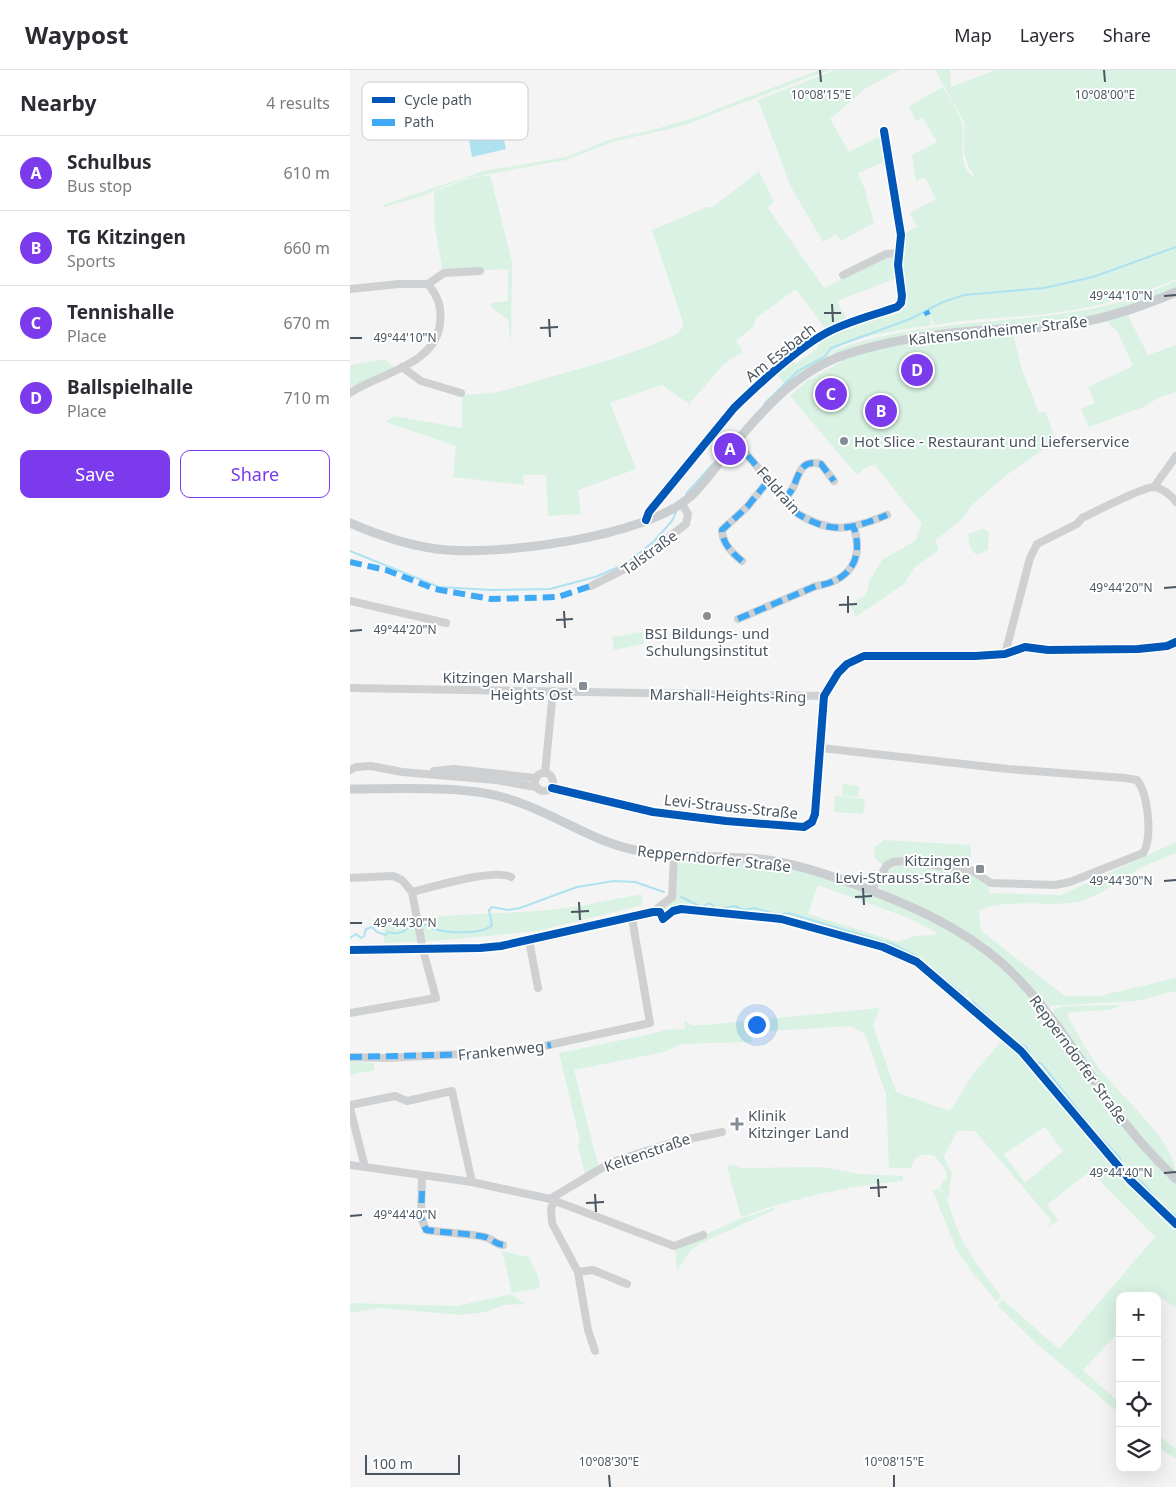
<!DOCTYPE html>
<html lang="en">
<head>
<meta charset="utf-8">
<style>
  :root { --surface:#fff; --page:#f7f7f7; --text:#2b2b33; --muted:#7c7c81; --line:#e1e1e2; --accent:#7c3aed }
  body { margin:0; font-family:"Noto Sans",sans-serif; background:var(--page); color:var(--text) }
  .controls { position:absolute; right:15px; bottom:15px; display:grid; overflow:hidden; border-radius:10px; box-shadow:0 5px 20px #0002 }
  .controls button { width:45px; height:45px; display:grid; place-items:center; padding:0; border:0; border-bottom:1px solid var(--line); background:var(--surface); color:var(--text); font:25px sans-serif }
  .scale { position:absolute; left:15px; bottom:12px; width:95px; box-sizing:border-box; padding-left:5px; border:2px solid #4a5661; border-top:0; font-size:14px; line-height:18px; white-space:nowrap; color:#4a5661; -webkit-text-stroke:4px #fff; paint-order:stroke }
  .you { position:absolute; left:406px; top:954px; width:18px; height:18px; margin:-12px; border:4px solid #fff; border-radius:50%; background:#1a73e8; box-shadow:0 0 0 8px #1a73e833 }
  .badge { display:grid; place-items:center; width:32px; height:32px; border-radius:50%; background:var(--accent); color:#fff; font-size:16px; font-weight:700 }
  .pin { position:absolute; translate:-50% -50%; border:2px solid #fff; box-shadow:0 1px 5px #0006 }
  .list { margin:0; padding:0; list-style:none }
  h2 { display:flex; justify-content:space-between; align-items:center; height:65px; margin:0; padding:0 20px; font-size:21px }
  h2 small { font-size:16px; font-weight:400; color:var(--muted) }
  .list li { display:grid; grid-template-columns:32px 1fr auto; gap:15px; align-items:center; box-sizing:border-box; height:75px; padding:0 20px; border-top:1px solid var(--line) }
  .list b { display:block; font-size:19px; white-space:nowrap }
  .list p { margin:0; font-size:16px; white-space:nowrap; color:var(--muted) }
  .list em { font-size:16px; font-style:normal; color:var(--muted) }
  .actions { display:flex; gap:10px; padding:15px 20px }
  .actions a { flex:1; padding:11px 0; border:1px solid var(--accent); border-radius:10px; text-align:center; font-size:18px; color:var(--accent) }
  .actions .main { background:var(--accent); color:#fff }
  .icon { flex:none; width:28px; height:28px; fill:none; stroke:currentColor; stroke-width:2; stroke-linecap:round; stroke-linejoin:round }
  .map { position:relative; flex:none; width:826px; height:1417px; overflow:hidden }
  header { display:flex; align-items:center; gap:30px; box-sizing:border-box; height:70px; padding:0 25px; background:var(--surface); border-bottom:1px solid var(--line) }
  header strong { font-size:24px }
  nav { display:flex; gap:28px; margin-inline-start:auto; font-size:18px }
  main { display:flex }
  aside { flex:1; background:var(--surface) }
  .map>svg:first-child { display:block }
  .green { fill:#d9f2e3; fill-rule:evenodd }
  .water { fill:#aee2f0 }
  .lines { fill:none; stroke-linecap:round; stroke-linejoin:round }
  .stream { stroke:#aee2f0; stroke-width:2 }
  .minor { stroke:#ced0d2; stroke-width:8 }
  .major { stroke:#caced1; stroke-width:9 }
  .quiet { stroke:#3fa9f5; stroke-width:6; stroke-dasharray:12 6; stroke-linecap:butt }
  .cycleway-casing { stroke:#fff; stroke-width:11 }
  .cycleway { stroke:#0057b8; stroke-width:8 }
  .ticks { fill:none; stroke:#4a5661; stroke-width:2 }
  .poi-dot { fill:#868d94; stroke:#fff; stroke-width:2 }
  .labels { text-anchor:middle; dominant-baseline:central; stroke-width:4; stroke-linejoin:round; paint-order:stroke }
  .street-label { font-size:15px; fill:#4a5661; stroke:#fff }
  .poi-label { font-size:15px; fill:#4a5661; stroke:#fff; text-anchor:start }
  .key { fill:#fff; stroke:#c9ccd0; stroke-width:1 }
  .key-label { font-size:14px; fill:#4a5661 }
  .ticks-label { font-size:12px; text-anchor:middle; fill:#4a5661; stroke:#fff; stroke-width:4; stroke-linejoin:round; paint-order:stroke }
</style>
</head>
<body>
<header>
<strong>Waypost</strong>
<nav><a>Map</a><a>Layers</a><a>Share</a></nav>
</header>
<main>
<aside>
<h2>Nearby<small>4 results</small></h2>
<ul class="list">
<li><span class="badge">A</span><div><b>Schulbus</b><p>Bus stop</p></div><em>610 m</em></li>
<li><span class="badge">B</span><div><b>TG Kitzingen</b><p>Sports</p></div><em>660 m</em></li>
<li><span class="badge">C</span><div><b>Tennishalle</b><p>Place</p></div><em>670 m</em></li>
<li><span class="badge">D</span><div><b>Ballspielhalle</b><p>Place</p></div><em>710 m</em></li>
</ul>
<div class="actions"><a class="main">Save</a><a>Share</a></div>
</aside>
<div class="map">
<svg width="826" height="1417" viewBox="0 0 826 1417">
  <rect width="100%" height="100%" fill="#f4f4f4"/>
  <g class="green">
    <path d="M469,0H479L332,56L265,71L216,90L112,109L72,126L34,137L33,135L134,101L217,87L258,70L303,60L349,46Z"/>
    <path d="M485,0H550L516,18L480,49L499,82L532,65L536,91L508,103L515,120L524,153L491,171L486,164L473,172L441,117L408,30Z"/>
    <path d="M585,0H600L601,17L645,0H826V209C785,227 740,239 696,244C659,248 622,248 585,255L579,245L582,255C562,258 482,268 479,288L436,315L426,303L443,290L446,294L468,278L465,272L475,265L547,238L550,207L487,231L498,251L476,260L446,219L406,248L403,257L386,271L393,281L373,295L339,334L312,315L260,333L286,399L228,420L231,444L198,446L196,405H173L174,415L103,407L106,376L36,352L44,346L112,358V324C145,326 165,317 197,308C242,295 285,284 327,264L333,257V252L302,160L357,137H363L409,101L424,132L418,138L474,218L537,186L550,184L552,165L567,157L560,143L586,129L575,107L566,111L562,85L587,72L573,48L566,51L559,36L593,17C599,28 607,39 611,51C618,68 603,95 626,108L619,98L614,84V52Z"/>
    <path d="M140,105L162,192L161,274L158,250L142,238L140,233L158,231V199L93,202L85,158L84,122L113,110Z"/>
    <path d="M826,211V220L728,252L626,259L483,287V282L488,279C564,252 645,254 724,242C758,237 794,225 826,211Z"/>
    <path d="M776,242L798,285L826,275V322L809,327L796,336L739,357L731,339L745,333L738,317L783,296L767,261L754,249Z"/>
    <path d="M662,260L672,300L689,343L695,341L706,371L655,406L621,436L613,448L585,471L589,480L564,498L554,514L506,547L500,535L514,526L519,518L518,513L532,490L565,471L572,454L525,395L518,396L507,405L440,326L457,311L491,292V289L564,270Z"/>
    <path d="M35,289L44,297L0,318V295Z"/>
    <path d="M632,459L639,462L638,480L629,484L624,483L619,474L618,464Z"/>
    <path d="M292,562L294,574L264,580L262,567Z"/>
    <path d="M493,714L509,716L508,727L492,726Z"/>
    <path d="M485,726L515,729L513,744L484,742Z"/>
    <path d="M534,770L621,775V798L553,790L533,796L525,788L524,778Z"/>
    <path d="M826,772V783C814,788 802,792 791,798C770,809 750,827 727,832C702,837 648,828 629,841L631,861L715,926H749L826,908V921L786,931L698,936L658,896L529,817L535,799L546,793L617,802L639,815V823L711,825Z"/>
    <path d="M329,788C360,790 392,790 423,794C514,809 621,860 684,929C697,943 708,961 719,978C753,1024 785,1073 826,1114V1238L807,1225L770,1226V1261L732,1301L709,1279L805,1167L740,1101L697,1135L708,1150L696,1159L702,1151L625,1061H607L594,1087L602,1103L598,1129L590,1118L592,1111L596,1110L597,1102L585,1086C573,1083 564,1085 561,1098H539L536,1024L515,964L502,956L402,962V972L331,974L314,982L224,1000L248,1095L251,1096L235,1105L228,1074L230,1071L209,983L310,962V960L335,959L334,950L342,955H356L530,938L523,955L546,1022L600,1041L623,1004L655,967C706,1017 745,1078 797,1127C805,1134 815,1146 822,1149L780,1109L688,998L656,966L567,892L533,876L443,851L337,839H326L314,845L311,841L323,828L326,792ZM468,815L556,847L586,862L585,865L564,866L548,872L458,844ZM695,1057L713,1081L675,1113L654,1084Z"/>
    <path d="M291,824L293,835L187,861L96,870L34,873L33,849L189,841L230,836Z"/>
    <path d="M773,935L759,940L720,942L718,944V947C728,965 738,983 750,1000C770,1025 826,1072 826,1104L781,1058L703,942L704,939L714,936Z"/>
    <path d="M0,991L24,993V1000L0,1005Z"/>
    <path d="M385,1095L391,1098L471,1097L510,1104L553,1106V1111C497,1116 444,1128 391,1147L377,1096Z"/>
    <path d="M589,1119C598,1126 600,1140 604,1150C613,1179 633,1202 651,1226L647,1232L622,1202L606,1179L583,1121Z"/>
    <path d="M424,1138V1140L349,1174L340,1181L327,1201L325,1178L392,1148Z"/>
    <path d="M152,1181L179,1187L188,1206L190,1218L162,1223Z"/>
    <path d="M161,1224L175,1234L154,1235L135,1242L112,1245L30,1238L0,1243V1233L107,1236Z"/>
    <path d="M652,1229L770,1333V1344L687,1274L648,1236Z"/>
    <path d="M807,1364L826,1379V1389L807,1376Z"/>
  </g>
  <path class="water" d="M119,70H154L156,79L122,87Z"/>
  <g class="lines">
    <g class="stream">
      <path d="M415,333L448,301L474,287L481,278L560,249L593,232L614,225L694,218L743,207L826,177"/>
      <path d="M336,424L363,394"/>
      <path d="M0,481L89,517L142,520L200,519L245,507L276,494L304,471L322,451L326,442"/>
      <path d="M331,827L352,837L359,833L368,839L385,836L394,840L405,838L428,845L438,843L545,875L566,886L613,924"/>
      <path d="M70,854C77,854 79,857 85,859C97,863 133,865 142,855L139,840L142,837L158,840L170,838L227,817L264,811L285,812L314,822"/>
      <path d="M0,868L6,864L11,868L14,866L16,859L22,857L27,862L36,865L38,862C49,865 53,863 61,855L66,854"/>
      <path d="M623,932L665,971L676,977L684,991L692,994L743,1059L770,1088L772,1095L777,1101L795,1115L811,1135L826,1146"/>
    </g>
    <g class="minor">
      <path d="M493,205L536,184L549,183"/>
      <path d="M78,214L94,203L130,201"/>
      <path d="M0,219L49,214H78C88,227 92,236 90,253C86,295 30,303 0,323"/>
      <path d="M52,297L71,311L111,323"/>
      <path d="M386,372L448,444C483,465 501,459 537,445"/>
      <path d="M804,417L826,386"/>
      <path d="M434,428C451,418 443,387 471,394L484,411"/>
      <path d="M296,450L299,442L384,338C409,314 447,278 478,262C499,251 524,245 547,237L551,233L552,226L548,195L551,165L534,61"/>
      <path d="M392,491C383,484 372,473 372,460L397,437L419,410"/>
      <path d="M241,516L281,496L336,454L338,444L332,434"/>
      <path d="M0,531L96,553"/>
      <path d="M388,549L466,516C499,511 514,490 504,458"/>
      <path d="M655,584L680,488L687,474L727,454L732,448C745,442 792,417 804,417C812,418 821,425 826,432"/>
      <path d="M0,618L474,626"/>
      <path d="M471,678L658,699L775,708L787,710C798,724 803,768 793,783L720,812L705,815L641,813L621,800L554,791L543,792L537,795L521,821"/>
      <path d="M0,700L6,697L21,696L52,702L146,710L186,717"/>
      <path d="M84,701L104,699L186,708"/>
      <circle cx="194" cy="712" r="9"/>
      <path d="M195,703L203,621"/>
      <path d="M202,718L303,742L376,751L454,757L462,752L465,744L474,626L488,603L497,594L514,586H625L655,584L675,577L698,580L788,579L817,576L826,572"/>
      <path d="M0,808L43,806L52,810L62,822C83,817 144,798 161,807"/>
      <path d="M179,870L188,918"/>
      <path d="M0,880L130,878L151,876L303,842L322,827L324,785"/>
      <path d="M0,943L86,928L73,880L62,822"/>
      <path d="M0,987L37,988L171,981L300,953L282,848"/>
      <path d="M0,1035L45,1026L57,1031L102,1021L122,1112"/>
      <path d="M0,1038L15,1097"/>
      <path d="M0,1095L122,1112L200,1129L324,1176L353,1165"/>
      <path d="M72,1105L71,1147L76,1160C96,1163 116,1163 135,1167C142,1169 145,1174 153,1175"/>
      <path d="M200,1129L262,1092L324,1072L372,1062"/>
      <path d="M204,1131L201,1139L202,1153L228,1202L238,1260L245,1281"/>
      <path d="M228,1202L243,1200L277,1214"/>
    </g>
    <g class="major">
      <path d="M0,453C28,465 56,475 87,479C146,487 297,467 341,426C353,415 363,400 373,388C407,346 444,301 497,284C540,270 590,263 636,260C660,258 684,259 708,256C749,251 789,238 826,222"/>
      <path d="M0,719C47,719 116,715 159,729C203,742 240,771 285,780C326,789 369,785 411,789C443,793 473,803 504,814C558,834 610,856 653,894C697,934 726,984 759,1032C779,1060 801,1085 826,1109"/>
    </g>
    <g class="quiet">
      <path d="M576,241L578,245"/>
      <path d="M386,372L448,444C483,465 501,459 537,445"/>
      <path d="M434,428C451,418 443,387 471,394L484,411"/>
      <path d="M392,491C383,484 372,473 372,460L397,437L419,410"/>
      <path d="M0,492L36,500L85,519L141,529L208,527L241,516"/>
      <path d="M388,549L466,516C499,511 514,490 504,458"/>
      <path d="M0,987L131,984L171,981L201,975"/>
      <path d="M72,1121L71,1147L76,1160C96,1163 116,1163 135,1167C142,1169 145,1174 153,1175"/>
    </g>
    <defs>
      <g id="cycleway">
        <path d="M296,450L299,442L384,338C409,314 447,278 478,262C499,251 524,245 547,237L551,233L552,226L548,195L551,165L534,61"/>
        <path d="M202,718L303,742L376,751L454,757L462,752L465,744L474,626L488,603L497,594L514,586H625L655,584L675,577L698,580L788,579L817,576L826,572"/>
        <path d="M0,880L130,878L151,876L303,842H310L313,849L323,841L331,839L431,849L533,877L567,892L671,981L780,1110L826,1154"/>
      </g>
    </defs>
    <use href="#cycleway" class="cycleway-casing"/>
    <use href="#cycleway" class="cycleway"/>
  </g>
  <path class="ticks" d="M470,0L471,12M754,0L755,12M814,226L826,225M482,234L483,252M474,243H491M199,249L200,267M190,258L208,257M0,268H12M814,518L826,517M498,526V543M489,535L507,534M214,541L215,558M206,550L223,549M0,561L12,560M814,811L826,810M513,818L514,835M505,827L522,826M229,832L230,850M221,842L239,841M0,853H12M814,1103L826,1102M528,1109L529,1127M520,1118L537,1117M245,1124L246,1142M236,1133L254,1132M0,1146L12,1145M259,1405L260,1417M544,1405V1417"/>
  <g class="poi-dot">
    <circle cx="494" cy="371" r="5"/>
    <circle cx="357" cy="546" r="5"/>
    <rect x="228" y="611" width="10" height="10" rx="2.5"/>
    <rect x="625" y="794" width="10" height="10" rx="2.5"/>
    <path d="M384.5 1046.5h5v5h5v5h-5v5h-5v-5h-5v-5h5z"/>
  </g>
  <g class="labels">
    <g class="street-label">
      <text transform="translate(648 260) rotate(-6)">Kaltensondheimer Straße</text>
      <text transform="translate(430 282) rotate(-38)">Am Essbach</text>
      <text transform="translate(429 420) rotate(49)">Feldrain</text>
      <text transform="translate(299 482) rotate(-36)">Talstraße</text>
      <text transform="translate(378 625) rotate(1)">Marshall-Heights-Ring</text>
      <text transform="translate(381 736) rotate(6)">Levi-Strauss-Straße</text>
      <text transform="translate(364 788) rotate(6)">Repperndorfer Straße</text>
      <text transform="translate(151 980) rotate(-6)">Frankenweg</text>
      <text transform="translate(729 989) rotate(54)">Repperndorfer Straße</text>
      <text transform="translate(297 1082) rotate(-19)">Keltenstraße</text>
    </g>
    <g class="poi-label">
      <text x="504" y="371">Hot Slice - Restaurant und Lieferservice</text>
      <text x="357" y="563" text-anchor="middle">BSI Bildungs- und<tspan x="357" dy="17">Schulungsinstitut</tspan></text>
      <text x="223" y="607" text-anchor="end">Kitzingen Marshall<tspan x="223" dy="17">Heights Ost</tspan></text>
      <text x="620" y="790" text-anchor="end">Kitzingen<tspan x="620" dy="17">Levi-Strauss-Straße</tspan></text>
      <text x="398" y="1045">Klinik<tspan x="398" dy="17">Kitzinger Land</tspan></text>
    </g>
  </g>
  <rect x="12" y="12" width="166" height="58" rx="8" class="key"/>
  <rect x="22" y="27" width="23" height="6" fill="#0057b8"/>
  <rect x="22" y="49" width="23" height="7" fill="#3fa9f5"/>
  <g class="key-label">
    <text x="54" y="35">Cycle path</text>
    <text x="54" y="57">Path</text>
  </g>
  <g class="ticks-label">
    <text x="755" y="29">10°08'00"E</text>
    <text x="471" y="29">10°08'15"E</text>
    <text x="771" y="230">49°44'10"N</text>
    <text x="55" y="272">49°44'10"N</text>
    <text x="771" y="522">49°44'20"N</text>
    <text x="55" y="564">49°44'20"N</text>
    <text x="771" y="815">49°44'30"N</text>
    <text x="55" y="857">49°44'30"N</text>
    <text x="771" y="1107">49°44'40"N</text>
    <text x="55" y="1149">49°44'40"N</text>
    <text x="259" y="1396">10°08'30"E</text>
    <text x="544" y="1396">10°08'15"E</text>
  </g>
</svg>
<div class="controls">
<button>+</button>
<button>−</button>
<button><svg class="icon" aria-label="locate" viewBox="0 0 24 24"><circle cx="12" cy="12" r="6"/><path d="M12 2v4M12 18v4M2 12h4M18 12h4"/></svg></button>
<button><svg class="icon" aria-label="layers" viewBox="0 0 24 24"><path d="M12 4l9 5-9 5-9-5zM3 14l9 5 9-5"/></svg></button>
</div>
<div class="scale">100 m</div>
<div class="you"></div>
<div class="pin badge" style="left:380px;top:379px">A</div>
<div class="pin badge" style="left:531px;top:341px">B</div>
<div class="pin badge" style="left:481px;top:324px">C</div>
<div class="pin badge" style="left:567px;top:300px">D</div>
</div>
</main>
</body>
</html>
